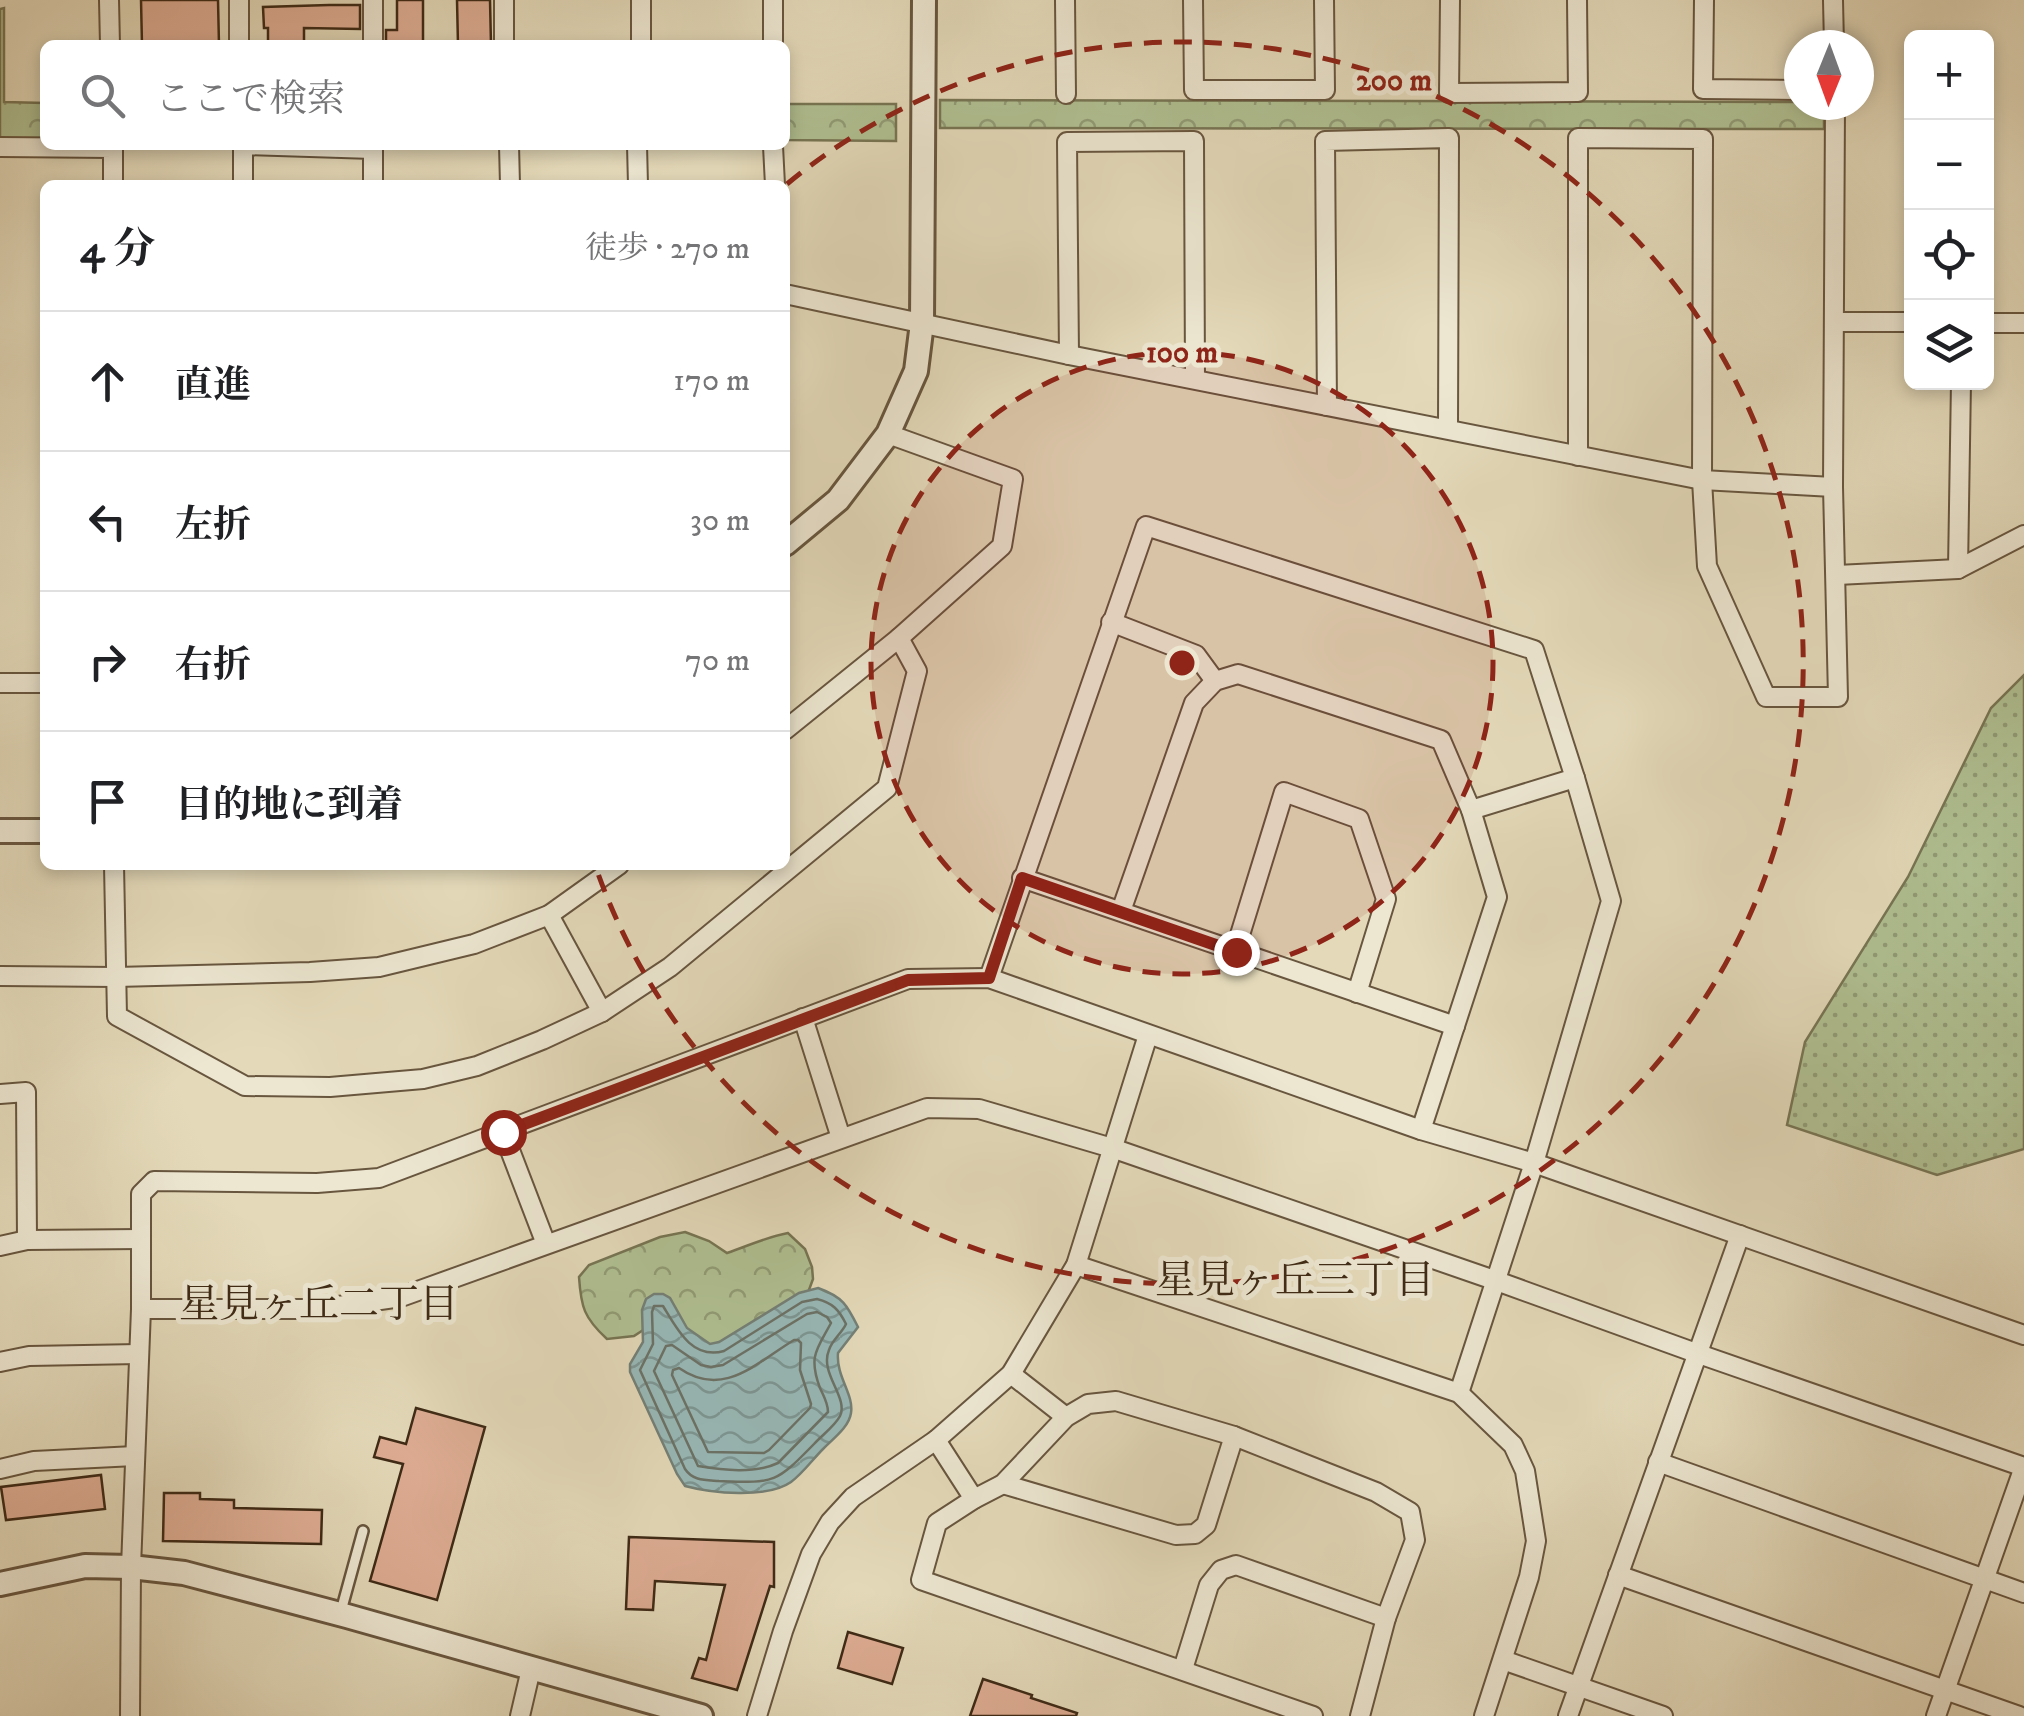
<!DOCTYPE html>
<html lang="ja">
<head>
<meta charset="utf-8">
<style>
  :root { --surface:#fff; --page:#f6f6f6; --text:#202124; --muted:#757577; --line:#e0e0e0 }
  body { margin:0; font-family:"IM FELL DW Pica","Noto Serif JP",serif; background:var(--page); color:var(--text) }
  .controls { position:absolute; right:30px; top:30px; display:grid; overflow:hidden; border-radius:15px; box-shadow:0 5px 15px #0003 }
  .controls button { width:90px; height:90px; display:grid; place-items:center; padding:0; border:0; border-bottom:2px solid var(--line); background:var(--surface); color:var(--text); font:50px sans-serif }
  .compass { position:absolute; left:1784px; top:30px; width:90px; height:90px; border-radius:50%; background:var(--surface); box-shadow:0 5px 15px #0003; rotate:181deg }
  .stop { position:absolute; width:30px; height:30px; margin:-22px; border:8px solid #8f2418; border-radius:50%; background:#fff }
  .stop.end { background:#8f2418; border-color:#fff; box-shadow:0 2px 10px #0008 }
  .list { margin:0; padding:0; list-style:none }
  h2 { display:flex; justify-content:space-between; align-items:center; height:130px; margin:0; padding:0 40px; font-size:42px }
  h2 small { font-size:32px; font-weight:400; color:var(--muted) }
  .list li { display:grid; grid-template-columns:65px 1fr auto; gap:30px; align-items:center; box-sizing:border-box; height:140px; padding:0 40px; border-top:2px solid var(--line) }
  .list b { display:block; font-size:38px; white-space:nowrap }
  .list em { font-size:32px; font-style:normal; color:var(--muted) }
  .icon { flex:none; width:55px; height:55px; fill:none; stroke:currentColor; stroke-width:2; stroke-linecap:round; stroke-linejoin:round }
  .map { position:relative; flex:none; width:2024px; height:1716px; overflow:hidden }
  .search { position:absolute; background:var(--surface); box-shadow:0 5px 15px #0003; left:40px; top:40px; width:750px; height:110px; display:flex; align-items:center; gap:25px; box-sizing:border-box; padding:0 35px; border-radius:15px; color:var(--muted); font-size:38px }
  .panel { position:absolute; background:var(--surface); box-shadow:0 5px 15px #0003; left:40px; top:180px; width:750px; height:690px; border-radius:15px }
  .map>svg:first-child { display:block }
  .grass { fill:url(#grass-dots); stroke:#777554; stroke-width:2.5 }
  .forest { fill:url(#forest-crowns); stroke:#777554; stroke-width:2.5 }
  .water { fill:url(#water-waves); stroke:#748077; stroke-width:2.5 }
  .lines { fill:none; stroke-linecap:round; stroke-linejoin:round }
  .shore { stroke:#6b7267; stroke-width:2.5 }
  .building { fill:#dead94; stroke:#3e2a16; stroke-width:2.5 }
  .service-casing { stroke:#68563f; stroke-width:14 }
  .minor-casing { stroke:#68563f; stroke-width:22 }
  .tertiary-casing { stroke:#68563f; stroke-width:28 }
  .service { stroke:#ede7d2; stroke-width:9 }
  .minor { stroke:#ede7d2; stroke-width:18 }
  .tertiary { stroke:#ede7d2; stroke-width:22 }
  .route { stroke:#8f2418; stroke-width:12 }
  .ring { fill:none; stroke:#8f2418; stroke-width:5; stroke-dasharray:18 12 }
  .labels { text-anchor:middle; dominant-baseline:central; stroke-width:10; stroke-linejoin:round; paint-order:stroke }
  .neighbourhood-label { font-size:40px; fill:#3e2a16; stroke:#ede7d2 }
  .centre { fill:#8f2418; stroke:#ede7d2; stroke-width:5 }
  .ring-label { font-size:30px; text-anchor:middle; font-weight:bold; fill:#8f2418; stroke:#ede7d2; stroke-width:10; stroke-linejoin:round; paint-order:stroke }
</style>
</head>
<body>
<div class="map">
<svg width="2024" height="1716" viewBox="0 0 2024 1716">
  <defs>
    <pattern id="grass-dots" width="8" height="8" patternUnits="userSpaceOnUse" patternTransform="scale(2.5)"><rect width="8" height="8" fill="#b0c092"/><path d="M2 2h.1M6 6h.1" fill="none" stroke="#919c76" stroke-width="1.8" stroke-linecap="round"/></pattern>
    <pattern id="forest-crowns" width="20" height="18" patternUnits="userSpaceOnUse" patternTransform="scale(2.5)"><rect width="20" height="18" fill="#b0c092"/><path d="M2 6a3 3 0 1 1 6 0M12 15a3 3 0 1 1 6 0" fill="none" stroke="#919c76"/></pattern>
    <pattern id="water-waves" width="16" height="10" patternUnits="userSpaceOnUse" patternTransform="scale(2.5)"><rect width="16" height="10" fill="#98b9b8"/><path d="M0 5q4-4 8 0t8 0" fill="none" stroke="#7d9795"/></pattern>
  </defs>
  <rect width="100%" height="100%" fill="#e4daba"/>
  <filter id="stains"><feTurbulence type="fractalNoise" baseFrequency=".002" numOctaves="4"/><feColorMatrix values="0 0 0 0 .2 0 0 0 0 .09 0 0 0 0 .02 0 0 0 .5 -.17"/></filter>
  <radialGradient id="worn" r=".72"><stop offset=".6" stop-color="#630" stop-opacity="0"/><stop offset="1" stop-color="#630" stop-opacity=".3"/></radialGradient>
  <path class="grass" d="M2024,675V1149L1937,1175L1787,1125L1805,1042L1908,877L1991,708Z"/>
  <g class="forest">
    <path d="M4,8V102L45,103V139H0V9Z"/>
    <path d="M940,100L1799,102V105H1824V129L940,128Z"/>
    <path d="M785,104H896V141L785,140Z"/>
    <path d="M685,1232L709,1241L727,1253C748,1246 766,1237 788,1233L805,1249L812,1267L813,1279L806,1298L741,1340L700,1347L663,1317L634,1336L607,1339C584,1318 581,1307 579,1277L589,1265L660,1237Z"/>
  </g>
  <path class="water" d="M818,1288C843,1297 847,1305 858,1327L838,1353C836,1377 854,1394 851,1413C849,1427 834,1438 823,1449C813,1459 803,1473 791,1482C767,1499 711,1493 685,1486L677,1474L630,1372V1364L643,1342L642,1310L646,1299L654,1294H663L670,1298L687,1328L710,1344L719,1342L799,1293Z"/>
  <g class="lines">
    <g class="shore">
      <path d="M817,1299C833,1303 839,1310 846,1324C842,1333 832,1340 829,1350C819,1373 849,1398 840,1416C835,1426 821,1436 814,1444C775,1484 775,1483 719,1481C705,1480 693,1481 685,1469L640,1370L653,1344L652,1312L654,1306H663C677,1329 692,1360 724,1351L802,1302Z"/>
      <path d="M817,1312L827,1317L831,1323C817,1349 808,1356 820,1388C824,1397 828,1403 828,1412L778,1463C755,1474 722,1470 698,1466L654,1371L666,1346L672,1345L701,1365L711,1367L723,1365L807,1314Z"/>
      <path d="M794,1340H798L801,1343L800,1370L811,1404L810,1408L769,1450L764,1453L708,1452L672,1375L673,1370L679,1368C723,1399 756,1363 794,1340Z"/>
    </g>
  </g>
  <g class="building">
    <path d="M141,0H218L219,45H142Z"/>
    <path d="M397,0H423V45H386V30H397Z"/>
    <path d="M457,0H490L491,45H458Z"/>
    <path d="M329,5H360V29L304,28V45H268V28H264L263,7Z"/>
    <path d="M416,1408L485,1427L437,1600L370,1581L403,1464L374,1457L380,1437L406,1444Z"/>
    <path d="M101,1475L105,1509L6,1520L1,1487Z"/>
    <path d="M164,1493H200V1499L234,1500V1508L322,1510L321,1544L163,1541Z"/>
    <path d="M629,1537L774,1542V1587L770,1586L737,1690L692,1678L699,1658L706,1660L725,1585L655,1581L653,1610L626,1609Z"/>
    <path d="M848,1632L903,1648L892,1684L838,1668Z"/>
    <path d="M983,1679L1032,1695L1031,1698L1077,1713L1076,1716H970Z"/>
  </g>
  <g class="lines">
    <defs>
      <path id="service" d="M341,1611L363,1531"/>
      <g id="minor">
        <path d="M109,0L110,45"/>
        <path d="M641,0V45"/>
        <path d="M1065,0L1066,94"/>
        <path d="M1193,0L1194,90H1325L1324,0"/>
        <path d="M1450,0L1449,93L1578,92L1577,0"/>
        <path d="M1704,0L1703,89L1799,90"/>
        <path d="M1833,0L1834,45"/>
        <path d="M239,45V0"/>
        <path d="M373,45V0"/>
        <path d="M504,45V0"/>
        <path d="M773,45V0"/>
        <path d="M509,145L510,185"/>
        <path d="M637,145L638,185"/>
        <path d="M773,146L775,185"/>
        <path d="M0,147L113,148V185"/>
        <path d="M243,185V145L373,149V185"/>
        <path d="M785,294L1069,355L1702,480L1833,487"/>
        <path d="M1835,322H1912"/>
        <path d="M1986,323H2024"/>
        <path d="M1069,355L1067,142L1194,141L1195,379"/>
        <path d="M1327,406L1325,141L1449,138L1448,429"/>
        <path d="M1578,456V138L1703,139L1702,480L1707,566L1766,697H1838L1833,487L1835,105"/>
        <path d="M1958,569L1961,382"/>
        <path d="M1837,575L1958,569L2024,535"/>
        <path d="M1111,622L1196,655L1215,681"/>
        <path d="M0,683H45"/>
        <path d="M785,730L899,638L1002,546L1013,479L888,434"/>
        <path d="M1471,810L1575,778"/>
        <path d="M114,865L117,1016L245,1086L330,1087L423,1079L477,1066L542,1040L602,1012L670,967L887,788L917,671L899,638"/>
        <path d="M1022,878L1455,1026"/>
        <path d="M1121,911L1194,703L1215,681L1238,674L1441,740L1471,810L1497,897L1421,1130"/>
        <path d="M549,915L602,1012"/>
        <path d="M1235,951L1284,792L1359,819L1386,899L1357,993"/>
        <path d="M0,976L116,977L310,972L379,967L474,944L549,915L619,865"/>
        <path d="M989,978L1146,526L1534,650L1575,778L1611,901L1534,1163L1459,1393"/>
        <path d="M803,1018L841,1138"/>
        <path d="M0,1094L26,1092L27,1240"/>
        <path d="M503,1132L546,1244"/>
        <path d="M0,1246L27,1240L141,1239"/>
        <path d="M1076,1265L1459,1393L1513,1445L1525,1471L1536,1541L1529,1577L1484,1716"/>
        <path d="M141,1309H318L401,1297L927,1108L979,1109L1112,1148L1494,1280L1696,1353L2024,1467"/>
        <path d="M0,1362L29,1356L139,1354"/>
        <path d="M1011,1374L1066,1417"/>
        <path d="M936,1440L974,1499"/>
        <path d="M1658,1462L2024,1593"/>
        <path d="M0,1469L34,1461L135,1456"/>
        <path d="M1003,1484L1176,1535L1195,1534L1206,1525L1234,1436"/>
        <path d="M1618,1575L2019,1716"/>
        <path d="M1503,1660L1663,1716"/>
        <path d="M1183,1669L1209,1585L1221,1570L1236,1565L1386,1618"/>
        <path d="M130,1716L131,1567L141,1309V1194L154,1181L317,1183L379,1178L908,979L989,978L1421,1130L1534,1163L2024,1335"/>
        <path d="M520,1716L531,1669"/>
        <path d="M757,1716L783,1631L811,1554L830,1522L853,1497L936,1440L1011,1374L1076,1265L1148,1035"/>
        <path d="M1313,1716L921,1580L937,1523L974,1499L1003,1484L1066,1417L1088,1404L1116,1401L1234,1436L1376,1492L1410,1512L1415,1540L1386,1618L1360,1716"/>
        <path d="M1568,1716L1740,1235"/>
        <path d="M1936,1716L2024,1467"/>
      </g>
      <g id="tertiary">
        <path d="M785,544L838,500L888,434L916,371L922,323L924,0"/>
        <path d="M0,831H45"/>
        <path d="M0,1584L85,1566L131,1567L184,1573L347,1616L701,1716"/>
      </g>
    </defs>
    <use href="#service" class="service-casing"/>
    <use href="#minor" class="minor-casing"/>
    <use href="#tertiary" class="tertiary-casing"/>
    <use href="#service" class="service"/>
    <use href="#minor" class="minor"/>
    <use href="#tertiary" class="tertiary"/>
  </g>
  <g class="lines">
    <path class="route" d="M503,1132L908,980L989,978L1022,878L1236,952"/>
  </g>
  <circle cx="1182" cy="663" r="311" fill="#8f2418" fill-opacity=".12"/>
  <g class="ring">
    <circle cx="1182" cy="663" r="311"/>
    <path d="M787 184A621 621 0 1 1 595 865"/>
  </g>
  <g class="labels">
    <g class="neighbourhood-label">
      <text x="1295" y="1282">星見ヶ丘三丁目</text>
      <text x="319" y="1306">星見ヶ丘二丁目</text>
    </g>
  </g>
  <circle cx="1182" cy="663" r="15" class="centre"/>
  <g class="ring-label">
    <text x="1394" y="90">200 m</text>
    <text x="1182" y="362">100 m</text>
  </g>
  <rect width="100%" height="100%" filter="url(#stains)"/>
  <rect width="100%" height="100%" fill="url(#worn)"/>
</svg>
<div class="controls">
<button>+</button>
<button>−</button>
<button><svg class="icon" aria-label="locate" viewBox="0 0 24 24"><circle cx="12" cy="12" r="6"/><path d="M12 2v4M12 18v4M2 12h4M18 12h4"/></svg></button>
<button><svg class="icon" aria-label="layers" viewBox="0 0 24 24"><path d="M12 4l9 5-9 5-9-5zM3 14l9 5 9-5"/></svg></button>
</div>
<svg class="compass" viewBox="-18 -18 36 36"><path d="M0-13l5 13h-10z" fill="#e53935"/><path d="M0 13l5-13h-10z" fill="#757577"/></svg>
<div class="stop" style="left:503px;top:1132px"></div>
<div class="stop end" style="left:1236px;top:952px"></div>
<div class="search"><svg class="icon" aria-label="search" viewBox="0 0 24 24"><circle cx="10" cy="10" r="6"/><path d="M15 15l6 6"/></svg>ここで検索</div>
<section class="panel">
<h2>4 分<small>徒歩 · 270 m</small></h2>
<ul class="list">
<li><svg class="icon" aria-label="ahead" viewBox="0 0 24 24"><path d="M12 20V5M6 11l6-6 6 6"/></svg><div><b>直進</b></div><em>170 m</em></li>
<li><svg class="icon" aria-label="left" viewBox="0 0 24 24"><path d="M17 20v-9H6M10 6l-5 5 5 5"/></svg><div><b>左折</b></div><em>30 m</em></li>
<li><svg class="icon" aria-label="right" viewBox="0 0 24 24"><path d="M7 20v-9h11M14 6l5 5-5 5"/></svg><div><b>右折</b></div><em>70 m</em></li>
<li><svg class="icon" aria-label="arrive" viewBox="0 0 24 24"><path d="M6 21V4h12l-3 4 3 4H6"/></svg><div><b>目的地に到着</b></div></li>
</ul>
</section>
</div>
</body>
</html>
